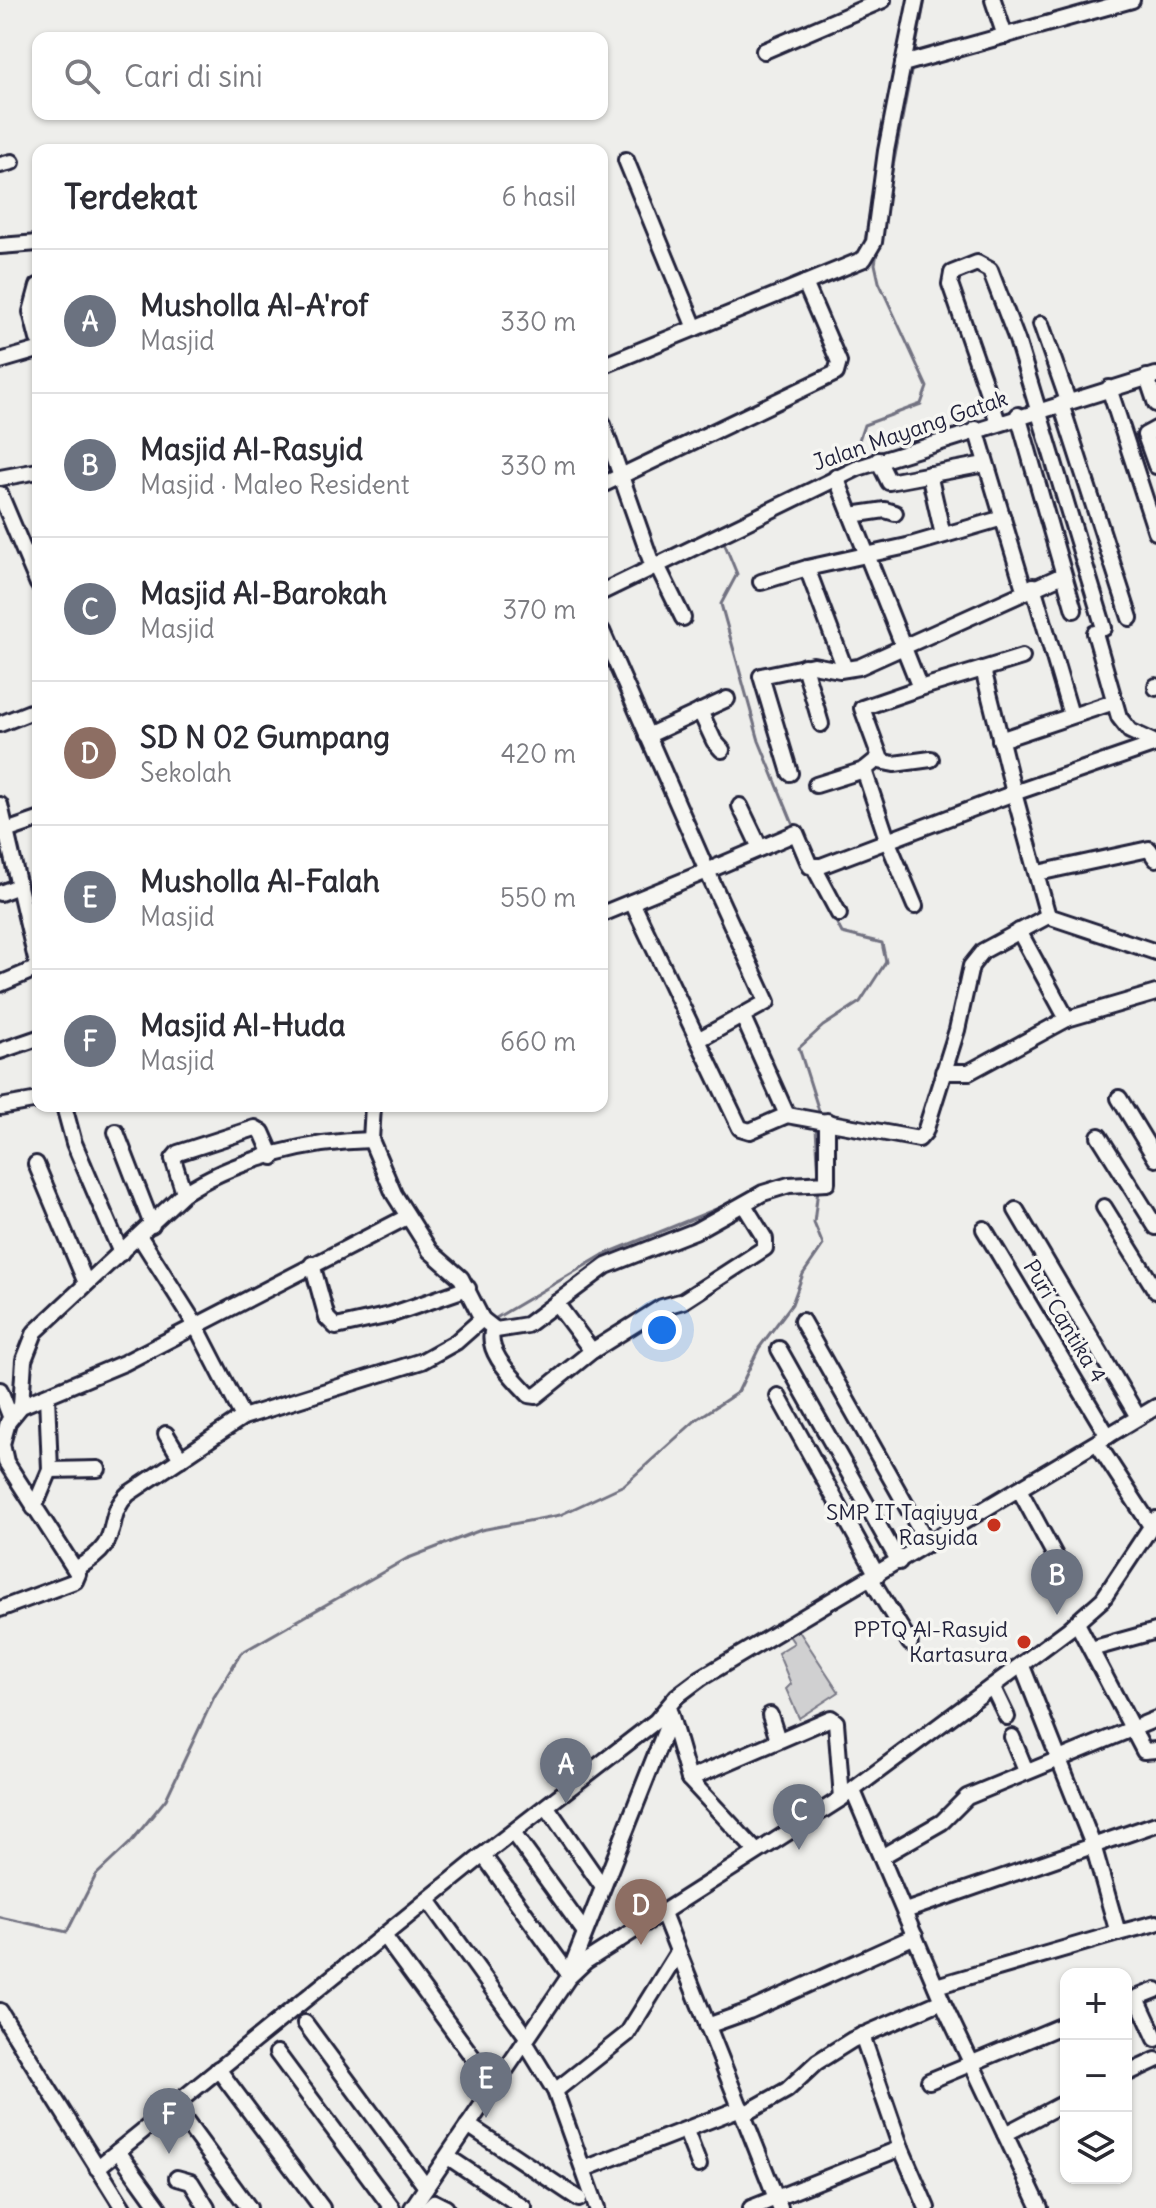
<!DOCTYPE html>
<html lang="id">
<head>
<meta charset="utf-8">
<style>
  :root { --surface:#fff; --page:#f7f7f7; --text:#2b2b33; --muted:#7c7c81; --line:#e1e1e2; --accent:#7c3aed }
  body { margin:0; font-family:Delius,sans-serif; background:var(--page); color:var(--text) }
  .controls { position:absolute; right:24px; bottom:24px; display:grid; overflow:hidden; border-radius:16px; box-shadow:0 2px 6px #0004 }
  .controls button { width:72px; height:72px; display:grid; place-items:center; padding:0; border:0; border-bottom:2px solid var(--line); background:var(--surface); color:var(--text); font:40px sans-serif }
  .you { position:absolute; left:662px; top:1330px; width:28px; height:28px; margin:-20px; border:6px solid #fff; border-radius:50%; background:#1a73e8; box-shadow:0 0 0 12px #1a73e833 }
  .badge { display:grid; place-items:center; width:52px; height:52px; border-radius:50%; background:var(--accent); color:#fff; font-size:26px; font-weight:700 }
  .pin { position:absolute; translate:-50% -66px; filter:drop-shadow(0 2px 4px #0008) }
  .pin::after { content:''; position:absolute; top:42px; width:28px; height:24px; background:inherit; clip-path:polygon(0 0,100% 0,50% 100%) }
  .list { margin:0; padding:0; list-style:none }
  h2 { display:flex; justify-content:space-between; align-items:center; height:104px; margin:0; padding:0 32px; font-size:34px }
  h2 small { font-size:26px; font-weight:400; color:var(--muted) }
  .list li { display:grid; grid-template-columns:52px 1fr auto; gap:24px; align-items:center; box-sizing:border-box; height:144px; padding:0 32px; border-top:2px solid var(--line) }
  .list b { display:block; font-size:30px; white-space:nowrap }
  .list p { margin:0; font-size:26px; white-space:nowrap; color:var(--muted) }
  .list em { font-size:26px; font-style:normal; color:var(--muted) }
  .icon { flex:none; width:44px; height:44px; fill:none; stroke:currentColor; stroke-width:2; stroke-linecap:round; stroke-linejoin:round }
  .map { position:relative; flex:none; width:1156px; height:2208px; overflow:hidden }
  .search { position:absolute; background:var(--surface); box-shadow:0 2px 6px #0004; left:32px; top:32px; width:576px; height:88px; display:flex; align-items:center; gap:20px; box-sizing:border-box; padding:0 28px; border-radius:16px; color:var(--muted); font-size:30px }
  .panel { position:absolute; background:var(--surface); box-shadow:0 2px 6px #0004; left:32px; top:144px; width:576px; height:968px; border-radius:16px }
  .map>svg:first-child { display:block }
  .green { fill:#d0d0d1; stroke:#797986; stroke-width:2 }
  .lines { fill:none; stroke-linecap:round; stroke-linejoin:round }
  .stream { stroke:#727281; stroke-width:3 }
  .minor-casing { stroke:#22223b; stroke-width:20 }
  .minor { stroke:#f6f6f2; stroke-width:14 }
  .poi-dot { fill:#c8321e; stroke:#f6f6f2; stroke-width:3 }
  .labels { text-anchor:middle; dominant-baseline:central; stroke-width:7; stroke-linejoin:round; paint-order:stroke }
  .street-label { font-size:22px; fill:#22223b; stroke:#f6f6f2 }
  .poi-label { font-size:22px; fill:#22223b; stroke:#f6f6f2; text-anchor:end }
</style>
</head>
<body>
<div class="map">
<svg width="1156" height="2208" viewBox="0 0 1156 2208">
  <rect width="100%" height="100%" fill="#eeeeeb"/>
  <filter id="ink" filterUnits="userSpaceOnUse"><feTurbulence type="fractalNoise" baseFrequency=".0125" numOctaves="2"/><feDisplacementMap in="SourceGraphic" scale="16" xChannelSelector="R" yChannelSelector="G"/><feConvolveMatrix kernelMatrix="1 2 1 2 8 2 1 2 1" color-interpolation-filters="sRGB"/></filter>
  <g filter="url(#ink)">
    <path class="green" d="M797,1628L839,1692L799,1718L786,1689L791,1684L778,1653L794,1643L788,1634Z"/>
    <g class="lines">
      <g class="stream">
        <path d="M914,55L925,0"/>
        <path d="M885,208L912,67"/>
        <path d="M864,247L876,175"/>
        <path d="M851,464L864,425L921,404L927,387L879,282L875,264L878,247"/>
        <path d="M720,528L794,491"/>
        <path d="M723,540L737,574L721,604L759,741L795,829"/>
        <path d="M819,1111L799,1048L823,1026L860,1002L886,962L882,943L842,933L833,916"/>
        <path d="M816,1129L819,1177"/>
        <path d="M491,1321L603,1255L731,1203"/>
        <path d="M0,1917L67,1932L96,1875L131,1842L166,1799L214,1697L241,1653L406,1559L481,1530L560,1515L624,1485L696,1420L738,1392L759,1348L792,1304L803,1274L823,1245L814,1223L818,1189"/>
      </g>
      <defs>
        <g id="minor">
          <path d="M993,0L1005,36"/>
          <path d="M764,51L883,0"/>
          <path d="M903,64L916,0"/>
          <path d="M626,160L695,328"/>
          <path d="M0,165L12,162"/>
          <path d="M0,246L38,243"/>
          <path d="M38,286L31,312L38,339"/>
          <path d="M1041,324L1068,401"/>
          <path d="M0,361L38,350"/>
          <path d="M602,366L864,259L874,242L886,151L903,64L1132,0"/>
          <path d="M1147,377L1156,404"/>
          <path d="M1109,388L1156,532"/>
          <path d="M1061,404L1130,618"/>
          <path d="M1018,415L1074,610"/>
          <path d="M602,422L653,567"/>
          <path d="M998,422L950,284L952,273L977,263L990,270L1017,340L1104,628"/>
          <path d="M976,429L1024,589"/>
          <path d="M1156,429L1145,435L1156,466"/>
          <path d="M878,460L889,482L985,464"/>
          <path d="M929,474L943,535"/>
          <path d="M836,477L920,688L983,669L1014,793L1156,744"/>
          <path d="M0,478L38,471"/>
          <path d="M602,485L836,373L839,362L805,283"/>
          <path d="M0,494L38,584"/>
          <path d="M851,515L885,510L895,513"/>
          <path d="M657,565L683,618"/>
          <path d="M761,582L807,568"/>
          <path d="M1033,586L1071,715"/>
          <path d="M602,592L858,468L1156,375"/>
          <path d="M602,631L707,871L602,914"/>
          <path d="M1095,633L1119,717L1130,731L1156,743"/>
          <path d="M804,666L821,724"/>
          <path d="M845,669L807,568L907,546L1003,518"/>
          <path d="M983,669L1022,657"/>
          <path d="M1156,686V688"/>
          <path d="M700,711L714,741L722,750"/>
          <path d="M0,724L38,709"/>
          <path d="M647,736L727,699"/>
          <path d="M1000,740L1114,702"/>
          <path d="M879,761L894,764L931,759"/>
          <path d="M790,773L761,676L813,665L840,670L859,667L1063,575"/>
          <path d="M816,785L864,770"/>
          <path d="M0,805L38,968L0,984"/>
          <path d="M740,806L760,848"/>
          <path d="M6,831L38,820"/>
          <path d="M814,867L839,914"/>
          <path d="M1038,873L1149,849L1156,859"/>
          <path d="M0,893L19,886"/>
          <path d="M632,902L740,1128L750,1131L787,1115L919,1139L925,1132L957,1030L971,966L983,951L1048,916L1014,793L821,866H810L796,833L707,871L767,1002L698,1040"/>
          <path d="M915,906L888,842L864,770L880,757L862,708L920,688"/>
          <path d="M1048,916L1156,952"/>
          <path d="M1019,931L1067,1019"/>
          <path d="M743,1017L787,1115"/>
          <path d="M0,1051L38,1038"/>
          <path d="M943,1072H969L1067,1019L1156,993"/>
          <path d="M1119,1098L1156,1159"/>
          <path d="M64,1106L74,1143L121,1253"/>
          <path d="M373,1106L371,1140L394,1194L430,1251L461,1278L482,1319L496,1330L527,1325L606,1266L695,1231L763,1193L789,1185L827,1183V1121"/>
          <path d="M0,1107L38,1100"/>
          <path d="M116,1132L152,1225"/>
          <path d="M1099,1136L1156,1227"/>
          <path d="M36,1164L86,1283"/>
          <path d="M184,1193L173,1159L178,1153L255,1128L262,1132L273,1157"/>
          <path d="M1104,1207L1156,1291"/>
          <path d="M1016,1210L1138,1417"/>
          <path d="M984,1229L1108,1436"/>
          <path d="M140,1237L195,1324L243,1417"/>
          <path d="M312,1264L327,1318L336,1327L390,1315L468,1288"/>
          <path d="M556,1303L592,1351"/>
          <path d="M802,1321L928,1544"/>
          <path d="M493,1329C484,1352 515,1379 529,1395L536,1396L592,1351L662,1307L683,1301L765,1248V1239L744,1205"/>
          <path d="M779,1349L899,1562"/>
          <path d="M0,1390L10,1416"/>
          <path d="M778,1396L877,1575"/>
          <path d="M21,1406L24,1360L35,1332L184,1193C235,1159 311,1141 371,1140"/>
          <path d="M166,1434L181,1459"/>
          <path d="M1097,1443L1151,1526"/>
          <path d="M50,1470L98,1469"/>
          <path d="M1019,1489L1066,1576"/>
          <path d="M34,1508L50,1470L47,1396"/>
          <path d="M75,1569C128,1541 101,1520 128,1494L243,1417L422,1361L456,1342L482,1319"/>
          <path d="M871,1579L910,1643"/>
          <path d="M0,1609L75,1581L78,1574L6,1462L2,1444L8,1422L21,1406L124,1363L407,1217"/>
          <path d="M1077,1623L1144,1751L1156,1750"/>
          <path d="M1091,1649L1156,1631"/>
          <path d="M1022,1666L1093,1845L1118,1933L1156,1923"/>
          <path d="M993,1688L1007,1717"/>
          <path d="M670,1713L689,1779L756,1851"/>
          <path d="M770,1715L778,1740"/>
          <path d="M1012,1737L1026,1771"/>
          <path d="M689,1779L831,1718L836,1722L842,1798"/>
          <path d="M853,1791L942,2001L1040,2208"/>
          <path d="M547,1807L602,1886"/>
          <path d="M513,1833L584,1931"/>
          <path d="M483,1855L568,1973"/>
          <path d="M881,1857L942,1822L967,1797L1156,1719"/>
          <path d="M428,1900L527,2037"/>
          <path d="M905,1911L1156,1824"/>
          <path d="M663,1913L780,2208"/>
          <path d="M384,1936L496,2089"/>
          <path d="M568,1976L671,1716"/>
          <path d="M936,1986L1118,1933"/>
          <path d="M1137,1998L1156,2039"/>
          <path d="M1126,2002L1156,1990"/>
          <path d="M0,2011L123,2208"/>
          <path d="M305,2023L426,2187"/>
          <path d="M707,2026L749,2011L915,1936"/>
          <path d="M862,2035L901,2148L927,2208"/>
          <path d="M525,2042L555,2091L597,2208"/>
          <path d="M277,2053L392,2208"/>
          <path d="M218,2069L322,2208"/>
          <path d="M1126,2074L1156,2060"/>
          <path d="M929,2081L1066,2024"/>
          <path d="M555,2091L627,2034L678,1952"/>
          <path d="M175,2107L249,2208"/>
          <path d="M744,2114L787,2090L817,2062L852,2040L942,2001"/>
          <path d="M468,2125L579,2199"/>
          <path d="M686,2131L699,2165"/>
          <path d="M1005,2134L1066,2102"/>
          <path d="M118,2151L159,2208"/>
          <path d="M448,2157L524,2208"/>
          <path d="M97,2168L483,1855L656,1721L677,1696L701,1678L1156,1407"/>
          <path d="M584,2169L741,2108"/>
          <path d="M177,2178L191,2182L207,2208"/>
          <path d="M412,2208L568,1978L586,1961L842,1798L1069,1629L1103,1599L1156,1519"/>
          <path d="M428,2208L434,2202L446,2208"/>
          <path d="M751,2208L901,2148"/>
        </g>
      </defs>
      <use href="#minor" class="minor-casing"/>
      <use href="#minor" class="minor"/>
    </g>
  </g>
  <g class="poi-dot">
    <circle cx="994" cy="1525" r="8"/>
    <circle cx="1024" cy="1642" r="8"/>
  </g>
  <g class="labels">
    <g class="street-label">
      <text transform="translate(910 430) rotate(-19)">Jalan Mayang Gatak</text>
      <text transform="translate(1065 1321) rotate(59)">Puri Cantika 4</text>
    </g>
    <g class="poi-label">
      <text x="978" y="1512">SMP IT Taqiyya<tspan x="978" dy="25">Rasyida</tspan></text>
      <text x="1008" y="1629">PPTQ Al-Rasyid<tspan x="1008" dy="25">Kartasura</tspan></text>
    </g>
  </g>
</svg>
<div class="controls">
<button>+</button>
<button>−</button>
<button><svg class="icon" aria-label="layers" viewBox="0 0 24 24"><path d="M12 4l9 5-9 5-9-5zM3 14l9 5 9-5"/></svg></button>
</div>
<div class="you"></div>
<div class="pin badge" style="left:566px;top:1804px;background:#6b7280">A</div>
<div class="pin badge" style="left:1057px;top:1615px;background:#6b7280">B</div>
<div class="pin badge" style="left:799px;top:1850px;background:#6b7280">C</div>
<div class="pin badge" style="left:641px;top:1945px;background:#8d6e63">D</div>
<div class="pin badge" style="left:486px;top:2118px;background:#6b7280">E</div>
<div class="pin badge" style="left:169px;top:2154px;background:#6b7280">F</div>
<div class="search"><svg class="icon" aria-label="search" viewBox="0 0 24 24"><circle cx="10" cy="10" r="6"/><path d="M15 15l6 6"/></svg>Cari di sini</div>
<section class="panel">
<h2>Terdekat<small>6 hasil</small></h2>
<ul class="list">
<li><span class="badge" style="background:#6b7280">A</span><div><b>Musholla Al-A'rof</b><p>Masjid</p></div><em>330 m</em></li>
<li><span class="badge" style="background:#6b7280">B</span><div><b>Masjid Al-Rasyid</b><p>Masjid · Maleo Resident</p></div><em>330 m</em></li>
<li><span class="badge" style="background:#6b7280">C</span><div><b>Masjid Al-Barokah</b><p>Masjid</p></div><em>370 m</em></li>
<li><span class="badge" style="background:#8d6e63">D</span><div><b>SD N 02 Gumpang</b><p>Sekolah</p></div><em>420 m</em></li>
<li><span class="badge" style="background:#6b7280">E</span><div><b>Musholla Al-Falah</b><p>Masjid</p></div><em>550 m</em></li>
<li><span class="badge" style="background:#6b7280">F</span><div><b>Masjid Al-Huda</b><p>Masjid</p></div><em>660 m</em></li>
</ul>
</section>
</div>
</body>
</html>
